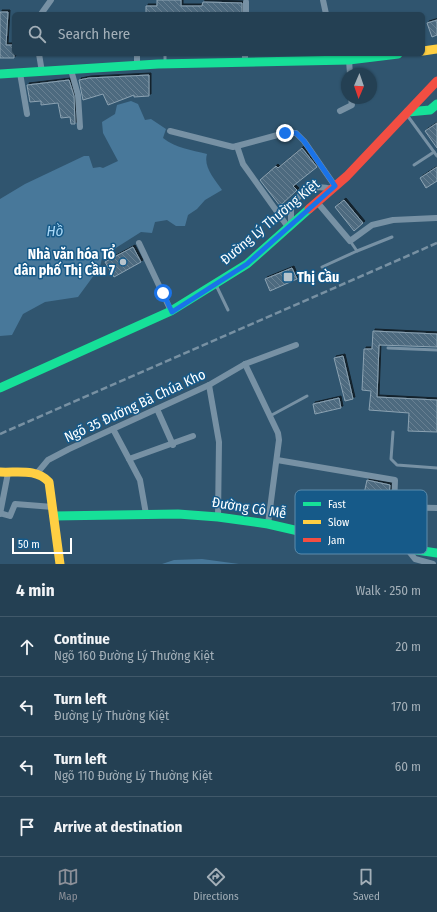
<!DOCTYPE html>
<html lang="en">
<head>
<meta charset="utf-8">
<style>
  :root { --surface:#244053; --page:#304b5d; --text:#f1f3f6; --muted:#a3afb8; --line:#41596a; --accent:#8c9099 }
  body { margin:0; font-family:"Fira Sans Condensed",sans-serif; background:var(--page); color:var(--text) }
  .compass { position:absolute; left:341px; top:68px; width:36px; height:36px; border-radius:50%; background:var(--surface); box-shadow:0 1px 3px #0004; rotate:182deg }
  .scale { position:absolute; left:12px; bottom:10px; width:60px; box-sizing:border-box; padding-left:4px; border:2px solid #fff; border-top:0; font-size:11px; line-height:14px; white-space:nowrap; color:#fff; -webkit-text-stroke:3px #165a89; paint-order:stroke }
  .stop { position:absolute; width:12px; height:12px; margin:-9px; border:3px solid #1a73e8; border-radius:50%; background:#fff }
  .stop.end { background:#1a73e8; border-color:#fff; box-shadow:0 1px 4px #0008 }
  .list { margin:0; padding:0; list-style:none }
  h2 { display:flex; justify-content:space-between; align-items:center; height:52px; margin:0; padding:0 16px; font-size:17px }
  h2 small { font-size:13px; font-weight:400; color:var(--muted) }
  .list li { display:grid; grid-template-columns:26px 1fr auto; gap:12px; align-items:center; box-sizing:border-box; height:60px; padding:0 16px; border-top:1px solid var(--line) }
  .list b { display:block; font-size:15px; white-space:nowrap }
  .list p { margin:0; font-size:13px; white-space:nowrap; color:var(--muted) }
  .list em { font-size:13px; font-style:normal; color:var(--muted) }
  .icon { flex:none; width:22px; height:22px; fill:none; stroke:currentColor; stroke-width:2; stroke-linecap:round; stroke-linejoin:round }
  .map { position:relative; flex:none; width:437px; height:564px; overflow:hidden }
  .search { position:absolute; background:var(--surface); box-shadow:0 1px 3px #0004; left:12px; right:12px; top:12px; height:44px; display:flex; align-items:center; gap:10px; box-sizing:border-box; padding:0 14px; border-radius:6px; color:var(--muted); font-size:15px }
  .sheet { height:292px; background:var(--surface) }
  nav { display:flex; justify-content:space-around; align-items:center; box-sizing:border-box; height:56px; border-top:1px solid var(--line); background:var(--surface); font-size:11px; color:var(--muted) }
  nav a { display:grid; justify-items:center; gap:2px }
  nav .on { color:var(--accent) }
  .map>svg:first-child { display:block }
  .water { fill:#48789a }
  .building { fill:url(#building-back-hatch); stroke:#8ba2b2; filter:url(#shadow) }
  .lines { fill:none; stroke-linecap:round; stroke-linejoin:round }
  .lane { stroke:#7791a4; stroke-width:3 }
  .street { stroke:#7791a4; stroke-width:6 }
  .fast { stroke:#16e098; stroke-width:9 }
  .slow { stroke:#ffcf43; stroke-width:9 }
  .jam { stroke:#f24e42; stroke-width:9 }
  .rail { stroke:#7891a3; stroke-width:2.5; stroke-dasharray:7 3; stroke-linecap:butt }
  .route { stroke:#1a73e8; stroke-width:5 }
  .poi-dot { fill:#b7c4cd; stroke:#165a89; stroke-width:1.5 }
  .labels { text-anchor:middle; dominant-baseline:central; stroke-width:3; stroke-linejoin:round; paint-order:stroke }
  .street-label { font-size:14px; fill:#fff; stroke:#165a89 }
  .poi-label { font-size:14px; font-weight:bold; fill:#fff; stroke:#165a89; text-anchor:end }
  .water-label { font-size:15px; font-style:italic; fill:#a9d8f6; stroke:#165a89 }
  .key { fill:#165a89; stroke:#5c8cac; stroke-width:1 }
  .key-label { font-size:11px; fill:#fff }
</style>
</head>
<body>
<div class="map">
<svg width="437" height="564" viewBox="0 0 437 564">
  <defs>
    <pattern id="building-back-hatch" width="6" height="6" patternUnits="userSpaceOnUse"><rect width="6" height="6" fill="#4d6a7f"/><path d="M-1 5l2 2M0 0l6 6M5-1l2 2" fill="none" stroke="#688092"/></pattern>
    <filter id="shadow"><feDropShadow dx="2" dy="-2" stdDeviation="0" flood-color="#0009"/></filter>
  </defs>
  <rect width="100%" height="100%" fill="#30556f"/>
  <g class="water">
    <path d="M131,101L138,104L145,120L151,119L166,129L163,138C176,148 191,150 207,154C203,167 215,180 222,190L205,200L197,209L188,215L185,226H176L167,220L155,222L152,233L141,232L111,251L102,258L100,267L78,297L45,302L23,314L12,335L0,336V199L25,184L84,156H89L93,168L100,167L103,168L118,161L103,133L102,122L115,114L117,105Z"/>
    <path d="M202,559L239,564H162L174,560Z"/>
  </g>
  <g class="building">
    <path d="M157,0H181V6H202L203,2L242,3V14H146V6H157Z"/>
    <path d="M0,12H8L6,45H14V58H0Z"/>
    <path d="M437,20V35L432,37L427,23Z"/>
    <path d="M149,75V96L134,97V95L108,105L103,94L83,100L79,80L89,78Z"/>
    <path d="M69,80L74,96L75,124H71L70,117L61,118L58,103L41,105V101L30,102L27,85Z"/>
    <path d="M437,123V148L425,131Z"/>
    <path d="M302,148L317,167L293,186L297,190L280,206L260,180L276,166L278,168Z"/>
    <path d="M437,167V181L426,188L420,178Z"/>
    <path d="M344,200L363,223L354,231L335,207Z"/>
    <path d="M133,247L141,262L114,277L105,262Z"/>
    <path d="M292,268L297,279L270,291L265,279Z"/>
    <path d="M373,331L437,334V347L379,345L377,397L437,400V432L408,431L409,413L369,410L371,391L362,390L364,349H372Z"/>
    <path d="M343,356L353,399L345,401L334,358Z"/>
    <path d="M339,398L341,408L315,414L313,404Z"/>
    <path d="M367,480L390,485L385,539L379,538L380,531L351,524L355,502L362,503Z"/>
  </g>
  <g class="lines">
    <g class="lane">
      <path d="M165,62V54"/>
      <path d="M407,115L437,156"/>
      <path d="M414,165L434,152"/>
      <path d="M350,241L357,251L392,237"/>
      <path d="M322,267L357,251"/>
      <path d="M216,285L228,310"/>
      <path d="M388,348L437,350"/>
      <path d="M270,416L307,396"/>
      <path d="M393,432L391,459L397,465L437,468"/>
    </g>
    <g class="street">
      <path d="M323,0L326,14"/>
      <path d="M41,14L51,0"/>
      <path d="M246,14V2"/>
      <path d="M39,54L42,72"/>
      <path d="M349,60L350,74"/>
      <path d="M245,62V54"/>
      <path d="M137,65V54"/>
      <path d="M71,70L78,95L80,127"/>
      <path d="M20,73L27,114"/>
      <path d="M340,111L352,105L351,98"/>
      <path d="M170,131L233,147L285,133H296L304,141L335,186"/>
      <path d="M237,146L243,164L288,227"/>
      <path d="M317,202L350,241L372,225L393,220L436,218"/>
      <path d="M291,225V208C301,190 312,184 332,189"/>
      <path d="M139,243L171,311"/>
      <path d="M245,364L278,433L279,440L268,524"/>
      <path d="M209,385L219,442L218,517"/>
      <path d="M157,409L173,445"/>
      <path d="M113,429L129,459"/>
      <path d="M277,460L395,480L394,507"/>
      <path d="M38,472L48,460L69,449L209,385L245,364L296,345"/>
      <path d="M0,513L10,516L15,504L53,507"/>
      <path d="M0,514L8,473"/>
      <path d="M146,514L140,480L129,459L193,436"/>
      <path d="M389,547L394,507L437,508"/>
      <path d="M407,549L415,559L433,564"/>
    </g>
    <g class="fast">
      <path d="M0,74L158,64L349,60L398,54"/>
      <path d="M408,112L430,110L437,104"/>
      <path d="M0,388L171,311L247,264L309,209"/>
      <path d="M54,516L178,514L218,517L268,524L316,535L437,553"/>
    </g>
    <g class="slow">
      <path d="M423,51L437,49"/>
      <path d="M0,472C17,473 36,468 49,482L60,564"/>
    </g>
    <path class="jam" d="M309,209L347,176L437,81"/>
    <path class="rail" d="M0,434L437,243"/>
  </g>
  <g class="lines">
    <path class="route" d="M163,293L172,312L247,264L335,186L304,141L296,133H285"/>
  </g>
  <g class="poi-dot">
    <circle cx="123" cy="262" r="4"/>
    <rect x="283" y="272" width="10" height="10" rx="2"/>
  </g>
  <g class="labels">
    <g class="street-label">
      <text transform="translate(270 222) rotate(-40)">Đường Lý Thường Kiệt</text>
      <text transform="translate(135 406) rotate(-25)">Ngõ 35 Đường Bà Chúa Kho</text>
      <text transform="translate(249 508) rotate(9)">Đường Cô Mễ</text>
    </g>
    <g class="poi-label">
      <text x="115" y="254">Nhà văn hóa Tổ<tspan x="115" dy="16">dân phố Thị Cầu 7</tspan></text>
      <text x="297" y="277" text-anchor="start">Thị Cầu</text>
    </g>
    <g class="water-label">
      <text x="55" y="231">Hồ</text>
    </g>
  </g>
  <rect x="295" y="490" width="132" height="64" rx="6" class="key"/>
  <rect x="303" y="502" width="18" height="4" fill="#16e098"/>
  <rect x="303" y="520" width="18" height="4" fill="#ffcf43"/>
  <rect x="303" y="538" width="18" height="4" fill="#f24e42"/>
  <g class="key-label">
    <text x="328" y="508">Fast</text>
    <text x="328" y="526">Slow</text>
    <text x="328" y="544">Jam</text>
  </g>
</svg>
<svg class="compass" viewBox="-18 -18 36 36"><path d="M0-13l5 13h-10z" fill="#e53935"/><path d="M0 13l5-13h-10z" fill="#a3afb8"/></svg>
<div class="scale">50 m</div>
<div class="stop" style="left:163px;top:293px"></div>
<div class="stop end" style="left:285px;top:133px"></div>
<div class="search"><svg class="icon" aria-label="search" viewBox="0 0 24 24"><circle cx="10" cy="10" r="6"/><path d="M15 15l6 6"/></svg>Search here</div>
</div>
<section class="sheet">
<h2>4 min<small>Walk · 250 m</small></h2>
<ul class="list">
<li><svg class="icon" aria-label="ahead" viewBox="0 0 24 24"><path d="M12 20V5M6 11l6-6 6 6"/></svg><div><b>Continue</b><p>Ngõ 160 Đường Lý Thường Kiệt</p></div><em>20 m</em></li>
<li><svg class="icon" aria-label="left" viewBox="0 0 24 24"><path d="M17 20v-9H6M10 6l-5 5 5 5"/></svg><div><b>Turn left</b><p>Đường Lý Thường Kiệt</p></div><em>170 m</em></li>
<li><svg class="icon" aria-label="left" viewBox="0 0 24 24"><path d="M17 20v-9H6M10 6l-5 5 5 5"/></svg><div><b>Turn left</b><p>Ngõ 110 Đường Lý Thường Kiệt</p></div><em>60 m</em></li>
<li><svg class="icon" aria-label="arrive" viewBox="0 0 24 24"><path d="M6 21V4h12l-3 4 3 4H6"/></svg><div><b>Arrive at destination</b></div></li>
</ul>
</section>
<nav>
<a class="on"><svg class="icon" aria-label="map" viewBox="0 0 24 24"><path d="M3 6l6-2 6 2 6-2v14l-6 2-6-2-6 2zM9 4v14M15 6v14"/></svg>Map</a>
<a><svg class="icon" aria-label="directions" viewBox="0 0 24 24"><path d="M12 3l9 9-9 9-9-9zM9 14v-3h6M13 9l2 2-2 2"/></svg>Directions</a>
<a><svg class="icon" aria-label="saved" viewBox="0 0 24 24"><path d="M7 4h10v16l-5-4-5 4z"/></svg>Saved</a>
</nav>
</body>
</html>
